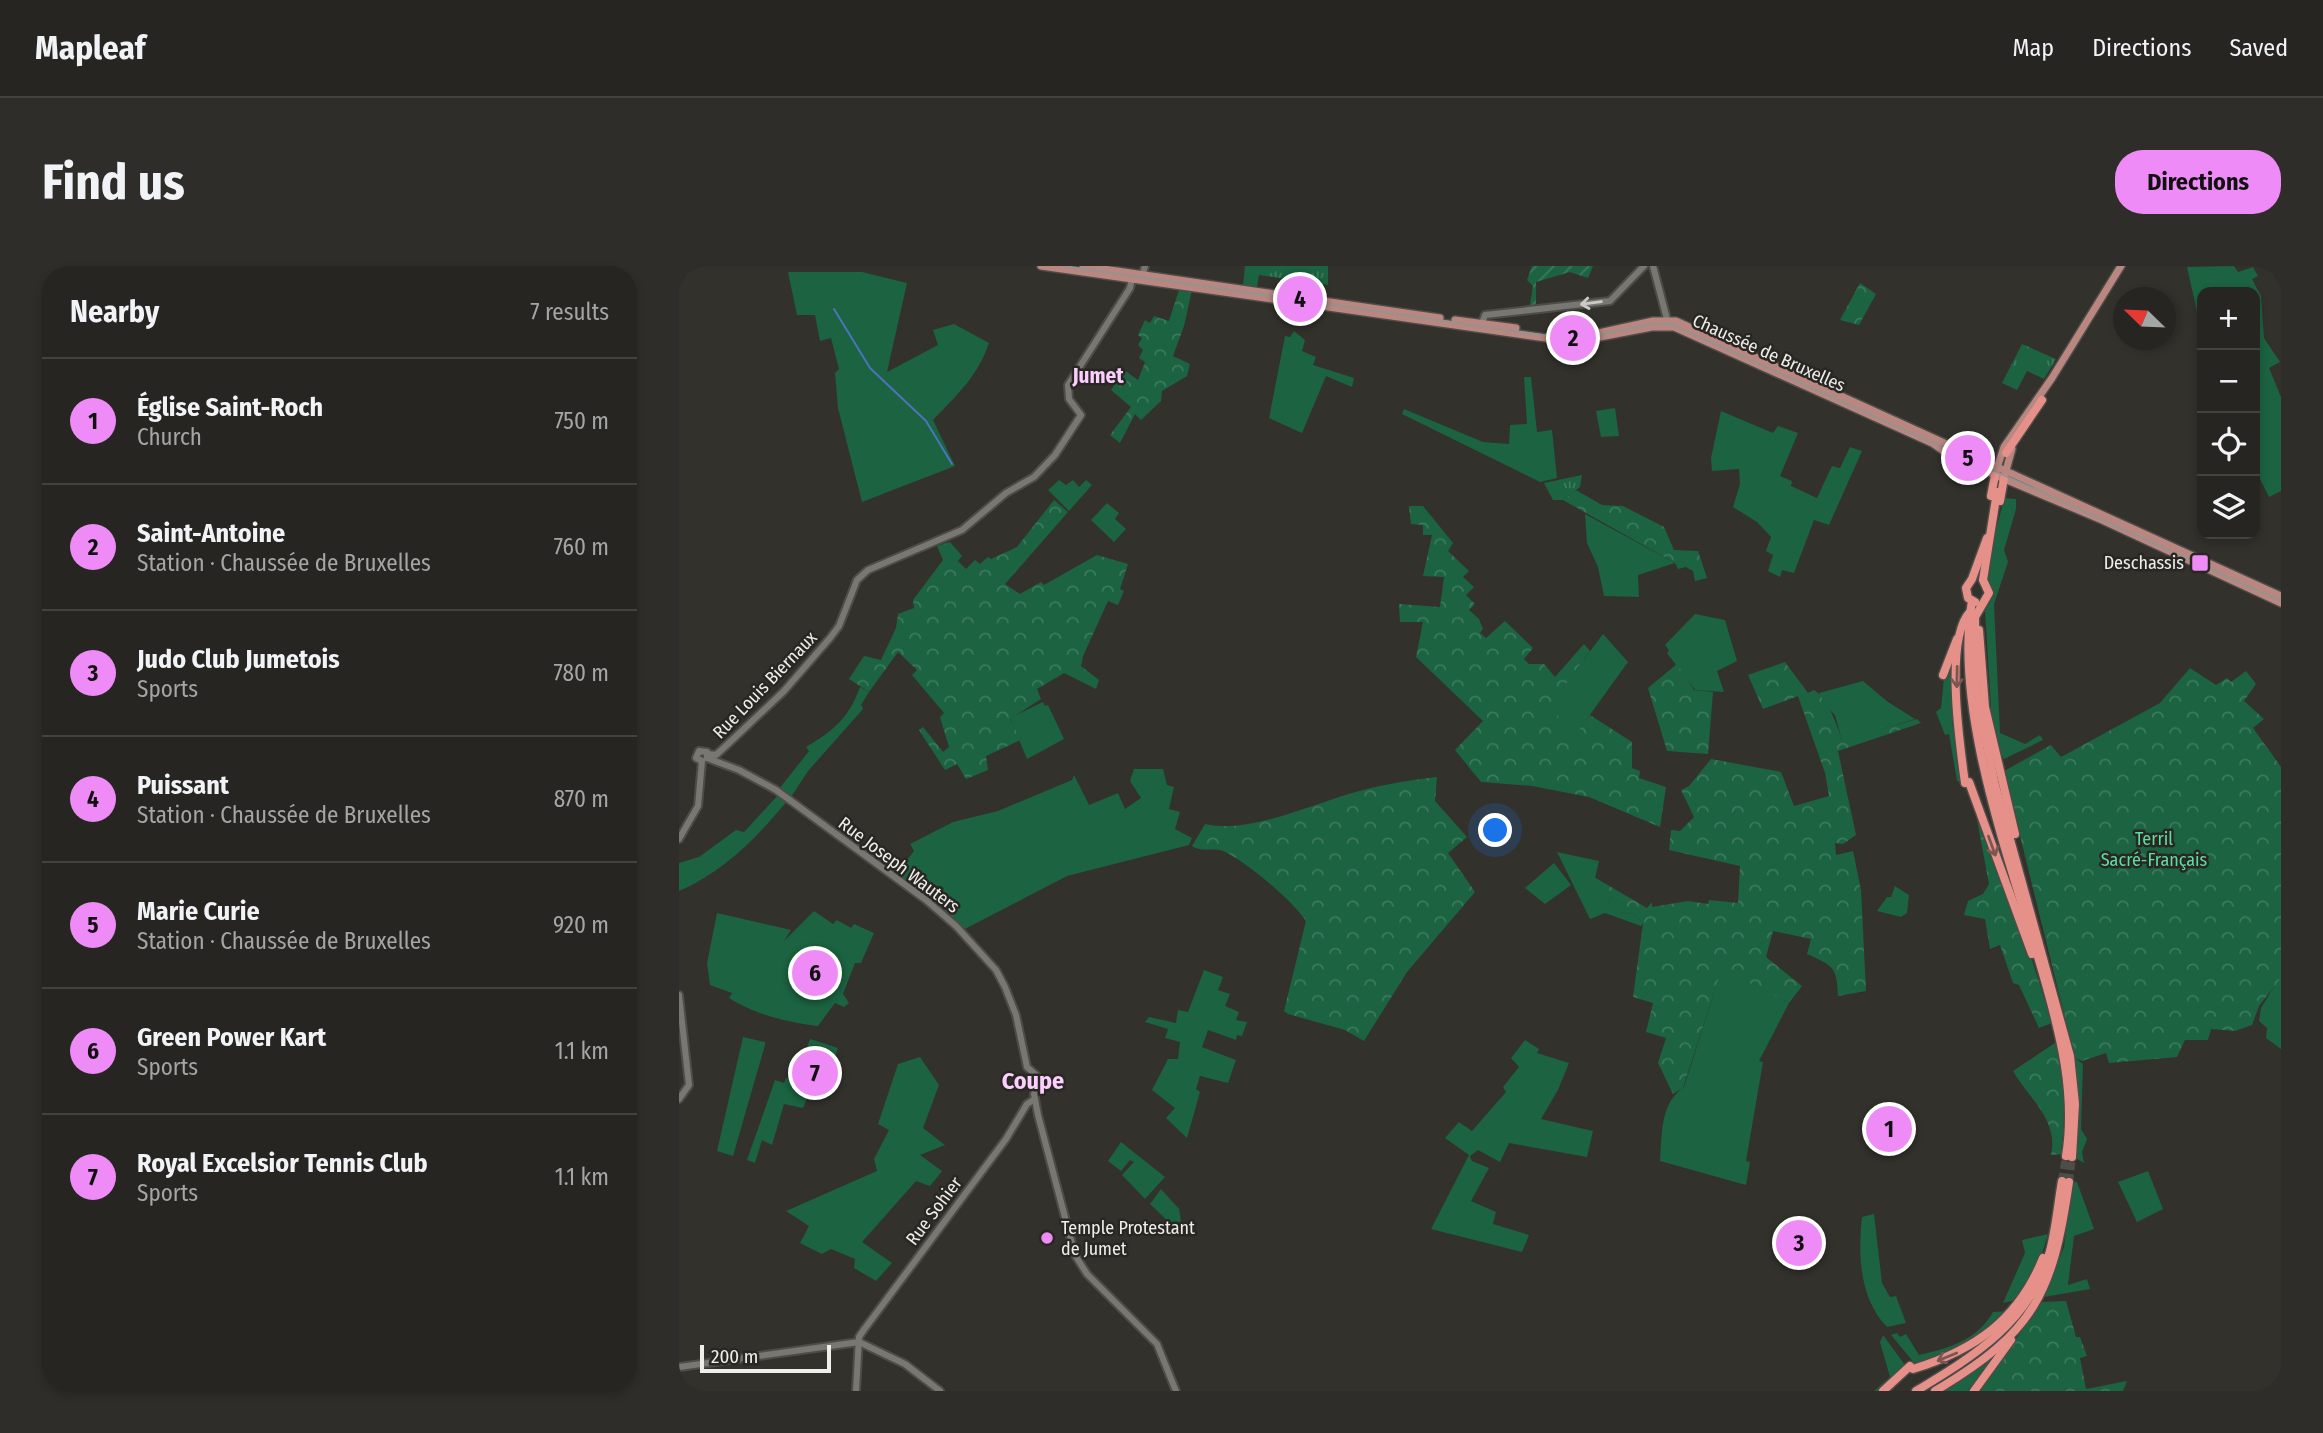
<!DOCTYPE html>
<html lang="en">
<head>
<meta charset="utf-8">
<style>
  :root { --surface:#262521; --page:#2e2d2a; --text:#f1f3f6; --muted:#a4a5a5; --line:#42423f; --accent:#ef8bf6 }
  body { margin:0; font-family:"Fira Sans Condensed",sans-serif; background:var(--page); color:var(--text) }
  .controls { position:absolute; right:21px; top:21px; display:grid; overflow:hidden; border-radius:14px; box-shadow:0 4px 10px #0003 }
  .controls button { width:63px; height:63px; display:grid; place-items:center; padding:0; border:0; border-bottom:2px solid var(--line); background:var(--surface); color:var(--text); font:35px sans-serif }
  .compass { position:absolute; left:1434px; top:21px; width:63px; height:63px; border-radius:50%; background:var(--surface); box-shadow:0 4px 10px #0003; rotate:293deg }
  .scale { position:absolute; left:21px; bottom:18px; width:131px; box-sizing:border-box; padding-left:7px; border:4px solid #f0eeeb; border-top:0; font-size:19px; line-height:24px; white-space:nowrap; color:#f0eeeb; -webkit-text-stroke:5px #292723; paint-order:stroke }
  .you { position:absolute; left:817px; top:565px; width:24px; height:24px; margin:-18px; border:5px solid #fff; border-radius:50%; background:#1a73e8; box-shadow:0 0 0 10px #1a73e833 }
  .badge { display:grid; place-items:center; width:46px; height:46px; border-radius:50%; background:var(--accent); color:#111; font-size:23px; font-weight:700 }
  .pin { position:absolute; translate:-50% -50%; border:4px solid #fff; box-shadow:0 2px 7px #0006 }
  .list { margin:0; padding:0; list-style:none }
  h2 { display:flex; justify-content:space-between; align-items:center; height:91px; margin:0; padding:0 28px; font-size:30px }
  h2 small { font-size:23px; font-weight:400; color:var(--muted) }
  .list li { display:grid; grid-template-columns:46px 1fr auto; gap:21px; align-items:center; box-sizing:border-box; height:126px; padding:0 28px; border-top:2px solid var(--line) }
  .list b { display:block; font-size:26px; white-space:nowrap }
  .list p { margin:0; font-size:23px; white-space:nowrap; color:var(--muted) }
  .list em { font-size:23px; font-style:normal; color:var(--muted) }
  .icon { flex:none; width:38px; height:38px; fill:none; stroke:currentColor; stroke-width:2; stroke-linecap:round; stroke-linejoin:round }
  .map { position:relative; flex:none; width:1602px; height:1125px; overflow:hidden; border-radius:28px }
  header { display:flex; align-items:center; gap:42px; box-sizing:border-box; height:98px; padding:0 35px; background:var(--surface); border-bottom:2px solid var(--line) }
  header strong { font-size:33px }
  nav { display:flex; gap:38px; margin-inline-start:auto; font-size:24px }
  .intro { display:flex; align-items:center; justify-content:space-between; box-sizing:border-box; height:168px; padding:0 42px }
  h1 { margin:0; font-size:49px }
  .button { padding:18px 32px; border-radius:28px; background:var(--accent); color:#111; font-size:24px; font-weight:700 }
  main { display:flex; gap:42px; padding:0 42px }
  aside { flex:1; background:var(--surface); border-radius:28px; box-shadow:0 4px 10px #0003 }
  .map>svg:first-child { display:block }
  .grass { fill:#1b6341 }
  .forest { fill:url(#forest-crowns) }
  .park { fill:url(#park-tufts) }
  .garden { fill:url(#garden-furrows) }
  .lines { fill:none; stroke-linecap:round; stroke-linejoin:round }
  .stream { stroke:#4b74bb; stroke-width:2 }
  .highway-tunnel { stroke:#4f4d49; stroke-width:8; stroke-dasharray:8 4; stroke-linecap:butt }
  .secondary-casing { stroke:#4e4c48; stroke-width:10 }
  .primary-casing { stroke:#4e4c48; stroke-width:10 }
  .highway-casing { stroke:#4e4c48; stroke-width:11 }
  .secondary { stroke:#797771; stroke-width:6 }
  .primary { stroke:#ba8680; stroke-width:7 }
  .highway { stroke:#e6908a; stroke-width:8 }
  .tram { stroke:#95938f; stroke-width:2 }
  .oneway { stroke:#cccac6 }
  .oneway2 { stroke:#7e5651 }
  .poi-dot { fill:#ef8bf6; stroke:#292723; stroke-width:2.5 }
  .labels { text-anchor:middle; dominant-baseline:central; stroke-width:5; stroke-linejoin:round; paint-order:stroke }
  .street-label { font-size:18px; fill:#f0eeeb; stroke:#292723 }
  .poi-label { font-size:18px; fill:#f0eeeb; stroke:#292723; text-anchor:end }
  .park-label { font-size:18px; fill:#5bdf9e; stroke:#292723 }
  .quarter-label { font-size:21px; font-weight:bold; fill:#fccffe; stroke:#292723 }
  .district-label { font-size:24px; font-weight:bold; fill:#fccffe; stroke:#292723 }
</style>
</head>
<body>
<header>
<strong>Mapleaf</strong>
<nav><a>Map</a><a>Directions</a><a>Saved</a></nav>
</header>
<div class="intro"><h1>Find us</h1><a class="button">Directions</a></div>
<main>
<aside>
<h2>Nearby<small>7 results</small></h2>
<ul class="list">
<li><span class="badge">1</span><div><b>Église Saint-Roch</b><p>Church</p></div><em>750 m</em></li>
<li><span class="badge">2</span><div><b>Saint-Antoine</b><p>Station · Chaussée de Bruxelles</p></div><em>760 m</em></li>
<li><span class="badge">3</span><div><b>Judo Club Jumetois</b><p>Sports</p></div><em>780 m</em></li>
<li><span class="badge">4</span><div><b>Puissant</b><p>Station · Chaussée de Bruxelles</p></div><em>870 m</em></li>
<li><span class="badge">5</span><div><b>Marie Curie</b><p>Station · Chaussée de Bruxelles</p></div><em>920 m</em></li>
<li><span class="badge">6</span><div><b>Green Power Kart</b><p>Sports</p></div><em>1.1 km</em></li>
<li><span class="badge">7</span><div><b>Royal Excelsior Tennis Club</b><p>Sports</p></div><em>1.1 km</em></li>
</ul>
</aside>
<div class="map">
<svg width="1602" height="1125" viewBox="0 0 1602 1125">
  <defs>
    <pattern id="forest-crowns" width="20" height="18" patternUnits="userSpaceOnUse" patternTransform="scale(1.75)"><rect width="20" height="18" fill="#1b6341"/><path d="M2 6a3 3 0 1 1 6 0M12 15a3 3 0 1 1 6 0" fill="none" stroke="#3c7a5d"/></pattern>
    <pattern id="park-tufts" width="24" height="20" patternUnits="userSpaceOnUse" patternTransform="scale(1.75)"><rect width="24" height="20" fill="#1b6341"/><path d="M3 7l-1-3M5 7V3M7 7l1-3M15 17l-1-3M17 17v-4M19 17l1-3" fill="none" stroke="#3c7a5d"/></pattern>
    <pattern id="garden-furrows" width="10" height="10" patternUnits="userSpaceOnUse" patternTransform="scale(1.75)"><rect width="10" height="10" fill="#1b6341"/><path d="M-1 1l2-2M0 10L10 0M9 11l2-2" fill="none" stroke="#3c7a5d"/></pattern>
  </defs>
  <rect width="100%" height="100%" fill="#33312c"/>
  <g class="grass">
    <path d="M1555,0L1559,6L1574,1L1579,10L1573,13L1582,30L1585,72L1601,96L1590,102L1602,131V225L1590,231L1576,203V26H1523V68L1508,1Z"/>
    <path d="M109,6H183L228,17L208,106L259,79L254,64L275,58L310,77C299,110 277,130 254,154L276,200L183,236L159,142L156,107L160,103L152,72L141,75L136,49H118Z"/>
    <path d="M615,65L626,74L623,85L637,91L634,99L675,112L673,121L647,110L623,167L590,152L606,70L611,71Z"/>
    <path d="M845,111H852L858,166L873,164L878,212L861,216L723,148L725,143L804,176L830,178L831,159L848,158Z"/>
    <path d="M936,142L940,170L922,171L917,145Z"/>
    <path d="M1042,145L1094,167L1099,160L1119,167L1101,210L1113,215L1112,220L1138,232L1153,200L1161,202L1171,181L1183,185L1150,259L1135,254L1115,307L1103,304L1101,311L1089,305L1094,289L1087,285L1092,271L1078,256L1054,241L1061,218L1060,203L1033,205L1032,192Z"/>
    <path d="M380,214L387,219L394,214L400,221L407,214L413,219L390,245L369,224Z"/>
    <path d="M1325,232L1337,233V243L1325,284L1329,296L1315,338L1321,467L1346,478L1361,469L1364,474L1325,493L1314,474L1306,344C1321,324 1307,321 1309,303C1312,279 1320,255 1325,232Z"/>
    <path d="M428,237L440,247L436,253L447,263L435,276L412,254Z"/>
    <path d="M906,248L996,297L959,309L960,331L925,330L919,301L908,277Z"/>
    <path d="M1016,348L1046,354L1058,395L1038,405L1045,426L1016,424L988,387L990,384L986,379Z"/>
    <path d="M924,368L949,396L895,471L870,440Z"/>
    <path d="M1276,385L1273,454L1282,516L1278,515L1270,468L1266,469L1257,446L1262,442L1266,402Z"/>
    <path d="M1184,415L1209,436L1236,453L1163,475L1156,449L1144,437L1140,427Z"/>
    <path d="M181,421L190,426L182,439L184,443L129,505L112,531L100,523L130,485L127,481C154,465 170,452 181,421Z"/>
    <path d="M364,436L366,440L369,439L385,473L348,493L331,452Z"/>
    <path d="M455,503H484L488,519L495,521L490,543L501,546L496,563L513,572L510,579L388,610L282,665L217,608L235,585L231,578L274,556L319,545L393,514L395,509L410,539L439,527L446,543L462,532L451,515Z"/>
    <path d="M101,527L110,533C78,571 46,605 0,625V597L20,591L57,564L65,566Z"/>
    <path d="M878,586L920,595L913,625L930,637L932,629L944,638L941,646L954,648L964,657L962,660L926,647L911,653Z"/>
    <path d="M875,597L892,619L866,638L846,622Z"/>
    <path d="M1216,620L1230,629L1228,647L1222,651L1198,645L1208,631H1212Z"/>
    <path d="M135,645L154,658L158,654L172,662L175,658L195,667L182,697H176L164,728L170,737L165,741L156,737L139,760C110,757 74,748 50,732L53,727L31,719L28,697L38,647L112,664L105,675Z"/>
    <path d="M1043,702L1110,737L1080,795L1084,796L1067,895L1071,896L1067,919L981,895C983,868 981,837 1005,821Z"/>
    <path d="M525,704L544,711L539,724L551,728L546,740L560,746L557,754L568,756L563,770L558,769L557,774L529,764L523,781L557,794L549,817L521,810L517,823L521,826L508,872L487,852L496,842L473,824L489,793H499L501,776L486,772L489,763L466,756L470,751L497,757L499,744L509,746Z"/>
    <path d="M1602,709V783L1587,772L1588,762L1580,755L1582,742Z"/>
    <path d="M64,771L86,776V779L54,890L38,885Z"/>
    <path d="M131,773L159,782L155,793L162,796L136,833L129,830L124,842L105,838L93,879L83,874L76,897L68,894L96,814L105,817L107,812L116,814Z"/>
    <path d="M846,774L860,783L858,787L890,797L879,824L862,853L914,865L908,891L830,877L821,896L799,884L791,890L793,895L810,902L792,935L817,946L814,958L850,969L843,986L752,963L790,889L766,872L780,856L793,865L827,826L824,821L840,801L832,792Z"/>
    <path d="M241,791L260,819L244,862L266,879L241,889L263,905L251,920L237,915L183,976L213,997L197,1015L175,1002L176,993L152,983L143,988L121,977L130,960L107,945L198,905L195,893L210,864L199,858L219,798Z"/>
    <path d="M1396,792L1404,798L1402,863L1408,873L1403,886L1405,897L1393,890Z"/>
    <path d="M442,876L486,911L466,933L443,909L455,896L451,894L442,905L429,895Z"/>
    <path d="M1469,905L1484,943L1458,956L1439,916Z"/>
    <path d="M1393,916H1398L1415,963L1395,970L1389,1019L1408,1013L1411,1023L1365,1031L1385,981Z"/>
    <path d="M482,923L500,943L503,962L495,961L471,938Z"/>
    <path d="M1195,948L1203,1017L1211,1031L1217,1030L1227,1057L1208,1061C1180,1032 1179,988 1183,951Z"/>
    <path d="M1369,968L1361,994L1341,1029L1337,1034L1324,1037L1346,987L1343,974Z"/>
    <path d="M1330,1045L1298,1074L1237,1099L1212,1069L1218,1067L1221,1071L1227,1068L1240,1089C1270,1082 1297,1075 1314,1046Z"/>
    <path d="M1204,1069L1226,1099L1200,1125H1195L1211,1111L1201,1076Z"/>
    <path d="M1319,1084L1292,1125H1266Z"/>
  </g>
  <g class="forest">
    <path d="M1181,17L1197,28L1180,59L1161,54Z"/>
    <path d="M501,21L513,24L505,60L494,90L511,98L508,110L483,125L482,135L462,154L456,148L441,177L431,169L452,141L432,124L445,104L459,114L466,96L460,92L464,84L459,79L463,72L459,69L466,54L471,57L475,50L490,55Z"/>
    <path d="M897,224L923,239L944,240L985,261L995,284L1019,285L1028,312L1016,315L1014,305L1007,301L999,303L996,297L884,234Z"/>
    <path d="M375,234L389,246L326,318L341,328L362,316L365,319L418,289L449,298L441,323L445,325L439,339L429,335L404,390L402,400L420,414L417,423L385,407L358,423L362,433L331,453L342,474L307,490L309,504L287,513L278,498L266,504L240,464L244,461L264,486L270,481L261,451L265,447L233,409L238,404L219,386L190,426L170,413L185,390L202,394L217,362L219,348L235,342L234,334L264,294L258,280L271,276L283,290L279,295L287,303L296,294L301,298L309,291L312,293L338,281Z"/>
    <path d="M730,240H744L774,277L769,285L790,305L784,311L795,321L787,329L796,338L790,344L800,353L804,363L801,367L807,372L826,355L854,382L845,393L850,398H865L876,411L905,378L911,385L871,440L895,470L911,449L953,476V502L961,505L960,512L987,521L981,561L910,531L853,520L802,516L776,484L804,455L737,391L744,356H721L720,338L761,341L765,311L744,310L753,269H744V259L732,258Z"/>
    <path d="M1106,396L1129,427L1135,424C1149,433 1158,459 1163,474L1238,453L1242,457L1159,485L1177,569L1164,578L1156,577L1157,589L1174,585L1182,624L1187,725L1159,730C1158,700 1154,700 1128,688L1132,673L1094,665L1087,691L1123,720L1110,737L1043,703L1004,822L994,828L979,797L987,772L967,766L974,737L954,731L964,657L954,648L940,646L944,638L932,630L930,637L919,632L912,624L915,611L968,642L973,636V641L1009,635L1029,638L1030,634L1059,637L1061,600L990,584L992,564L1001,565L1015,551L1002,524L1010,520L1032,493L1102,506L1115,540L1150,530L1146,507L1119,430L1084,443L1069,409Z"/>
    <path d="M998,398L1015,424L1034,426L1029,488L988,485L969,422Z"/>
    <path d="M1511,402L1537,419L1548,412L1552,416L1567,405L1577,418L1565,435L1585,453L1574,462L1602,501V712L1580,740L1573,759L1556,765L1532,763L1529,774H1506L1498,791L1430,797L1427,787L1403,795L1396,792L1325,505L1372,479L1382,491L1481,437Z"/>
    <path d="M758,511L756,535L788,571L769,587L796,626L728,706L685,775L666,764L609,748L605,745L627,655C613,634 568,596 544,585C534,581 524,587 513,580L526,558C568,568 632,539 673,527C701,519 729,514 758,511Z"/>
    <path d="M1295,538L1347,675L1373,757L1360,762L1340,719L1334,717L1321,679L1311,683L1306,653L1285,649L1289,635L1304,628L1310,618Z"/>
    <path d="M1376,777C1388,814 1386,850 1382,888L1372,889C1380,854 1350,833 1334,805Z"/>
    <path d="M1387,1035L1397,1071H1401L1408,1090L1401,1092L1407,1123L1448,1115L1444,1125H1300L1363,1036Z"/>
  </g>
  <g class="park">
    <path d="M566,0H649V19L580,9L578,21L564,19Z"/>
    <path d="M1343,78L1377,93L1365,113L1348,105L1338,124L1323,117Z"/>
    <path d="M903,209L901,221L884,234H874L865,217Z"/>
  </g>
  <path class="garden" d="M853,0H914L909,12L891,6L857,16V39H851L854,20L848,14Z"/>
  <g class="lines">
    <path class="stream" d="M155,43L191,102L247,155L273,198"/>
    <g class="highway-tunnel">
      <path d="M1383,915L1387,890"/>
      <path d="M1390,916L1393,891"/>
    </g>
    <defs>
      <g id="secondary">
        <path d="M974,0L988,53"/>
        <path d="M464,7L466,0"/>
        <path d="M802,60L806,49L931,35L965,0"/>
        <path d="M29,488L37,489L50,477L105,425L151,372L160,360L178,314L189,304L283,264L327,227L355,211L376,189L402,149L390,133L389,119L451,22L454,8"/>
        <path d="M28,492L60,504L97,524L247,634L277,660L317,704L326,721L337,749L348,801L358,810L355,828L359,849L396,989L408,1008L478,1078L497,1125"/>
        <path d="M23,495L17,492L20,485L28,486V492"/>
        <path d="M0,573L19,540L23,495"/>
        <path d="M0,729L10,819L0,833"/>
        <path d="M180,1076L226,1098L261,1125"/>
        <path d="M0,1101L180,1076"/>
        <path d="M177,1125L180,1071L184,1065L327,873L348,838L356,833"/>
      </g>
      <g id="primary">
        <path d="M362,0L895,76L973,61H995L1253,177L1273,191L1423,254L1602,337"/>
        <path d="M404,0L761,52"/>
        <path d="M776,54L837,62"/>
        <path d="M877,67L906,70L974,55H997L1602,330"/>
        <path d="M1317,205L1325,181L1373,112L1442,0"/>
        <path d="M1326,208L1333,183"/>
      </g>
      <g id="highway">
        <path d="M1327,187L1363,134"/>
        <path d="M1318,226L1304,314L1310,327L1296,351L1297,427L1316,519L1391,790L1396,838L1393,891"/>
        <path d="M1312,230L1316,209"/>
        <path d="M1321,235L1325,212"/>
        <path d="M1293,335C1274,447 1333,599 1364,708C1381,767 1397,828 1387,890"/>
        <path d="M1296,336L1289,332L1287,322L1293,313L1308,272"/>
        <path d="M1300,364L1306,441L1336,568"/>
        <path d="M1264,409L1278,373"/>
        <path d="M1290,516L1353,688"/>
        <path d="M1286,517C1281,480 1265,373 1291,346"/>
        <path d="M1234,1103C1296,1084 1339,1054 1364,992"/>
        <path d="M1204,1125L1231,1100"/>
        <path d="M1237,1125C1295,1090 1353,1055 1371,985C1377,962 1379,938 1383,915"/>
        <path d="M1256,1125C1356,1066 1374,1027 1390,916"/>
        <path d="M1295,1125L1332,1074"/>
      </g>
    </defs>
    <use href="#secondary" class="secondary-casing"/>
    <use href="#primary" class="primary-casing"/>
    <use href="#highway" class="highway-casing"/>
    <use href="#secondary" class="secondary"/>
    <use href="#primary" class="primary"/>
    <use href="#highway" class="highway"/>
    <path class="tram" d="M385,0L896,74L973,58H992L1602,335"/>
  </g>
  <defs><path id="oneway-shaft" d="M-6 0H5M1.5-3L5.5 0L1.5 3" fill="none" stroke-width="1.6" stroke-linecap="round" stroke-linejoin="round" transform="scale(1.75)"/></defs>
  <use class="oneway" href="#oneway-shaft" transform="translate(912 37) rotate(173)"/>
  <g class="oneway2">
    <use href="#oneway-shaft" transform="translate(1278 411) rotate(91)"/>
    <use href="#oneway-shaft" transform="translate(1313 580) rotate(70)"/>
    <use href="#oneway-shaft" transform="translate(1268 1091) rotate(158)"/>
  </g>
  <g class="poi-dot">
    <rect x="1512" y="288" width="18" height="18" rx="3.5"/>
    <circle cx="368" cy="972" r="7"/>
  </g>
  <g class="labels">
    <g class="street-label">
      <text transform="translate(1090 87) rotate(24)">Chaussée de Bruxelles</text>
      <text transform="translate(86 419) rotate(-46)">Rue Louis Biernaux</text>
      <text transform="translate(220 599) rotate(37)">Rue Joseph Wauters</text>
      <text transform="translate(255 945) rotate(-53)">Rue Sohier</text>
    </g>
    <g class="poi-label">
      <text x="1505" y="297">Deschassis</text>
      <text x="382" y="962" text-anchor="start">Temple Protestant<tspan x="382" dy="21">de Jumet</tspan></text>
    </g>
    <g class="park-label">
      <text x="1475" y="573">Terril<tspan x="1475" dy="21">Sacré-Français</tspan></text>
    </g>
    <g class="quarter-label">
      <text x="419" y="110">Jumet</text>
    </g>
    <g class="district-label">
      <text x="354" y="815">Coupe</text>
    </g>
  </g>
</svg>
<div class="controls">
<button>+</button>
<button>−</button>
<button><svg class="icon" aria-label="locate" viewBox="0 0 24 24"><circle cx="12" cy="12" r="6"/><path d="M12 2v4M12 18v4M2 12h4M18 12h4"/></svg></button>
<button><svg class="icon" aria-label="layers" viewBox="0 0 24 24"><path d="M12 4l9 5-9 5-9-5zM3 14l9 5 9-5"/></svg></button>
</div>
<svg class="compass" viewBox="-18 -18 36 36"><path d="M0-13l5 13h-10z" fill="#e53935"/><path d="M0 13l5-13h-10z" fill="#a4a5a5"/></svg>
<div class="scale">200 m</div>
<div class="you"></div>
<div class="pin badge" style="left:1210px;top:863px">1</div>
<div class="pin badge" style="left:894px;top:72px">2</div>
<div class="pin badge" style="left:1120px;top:977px">3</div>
<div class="pin badge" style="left:621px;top:33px">4</div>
<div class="pin badge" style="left:1289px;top:192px">5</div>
<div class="pin badge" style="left:136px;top:707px">6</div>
<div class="pin badge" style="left:136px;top:807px">7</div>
</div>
</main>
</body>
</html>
